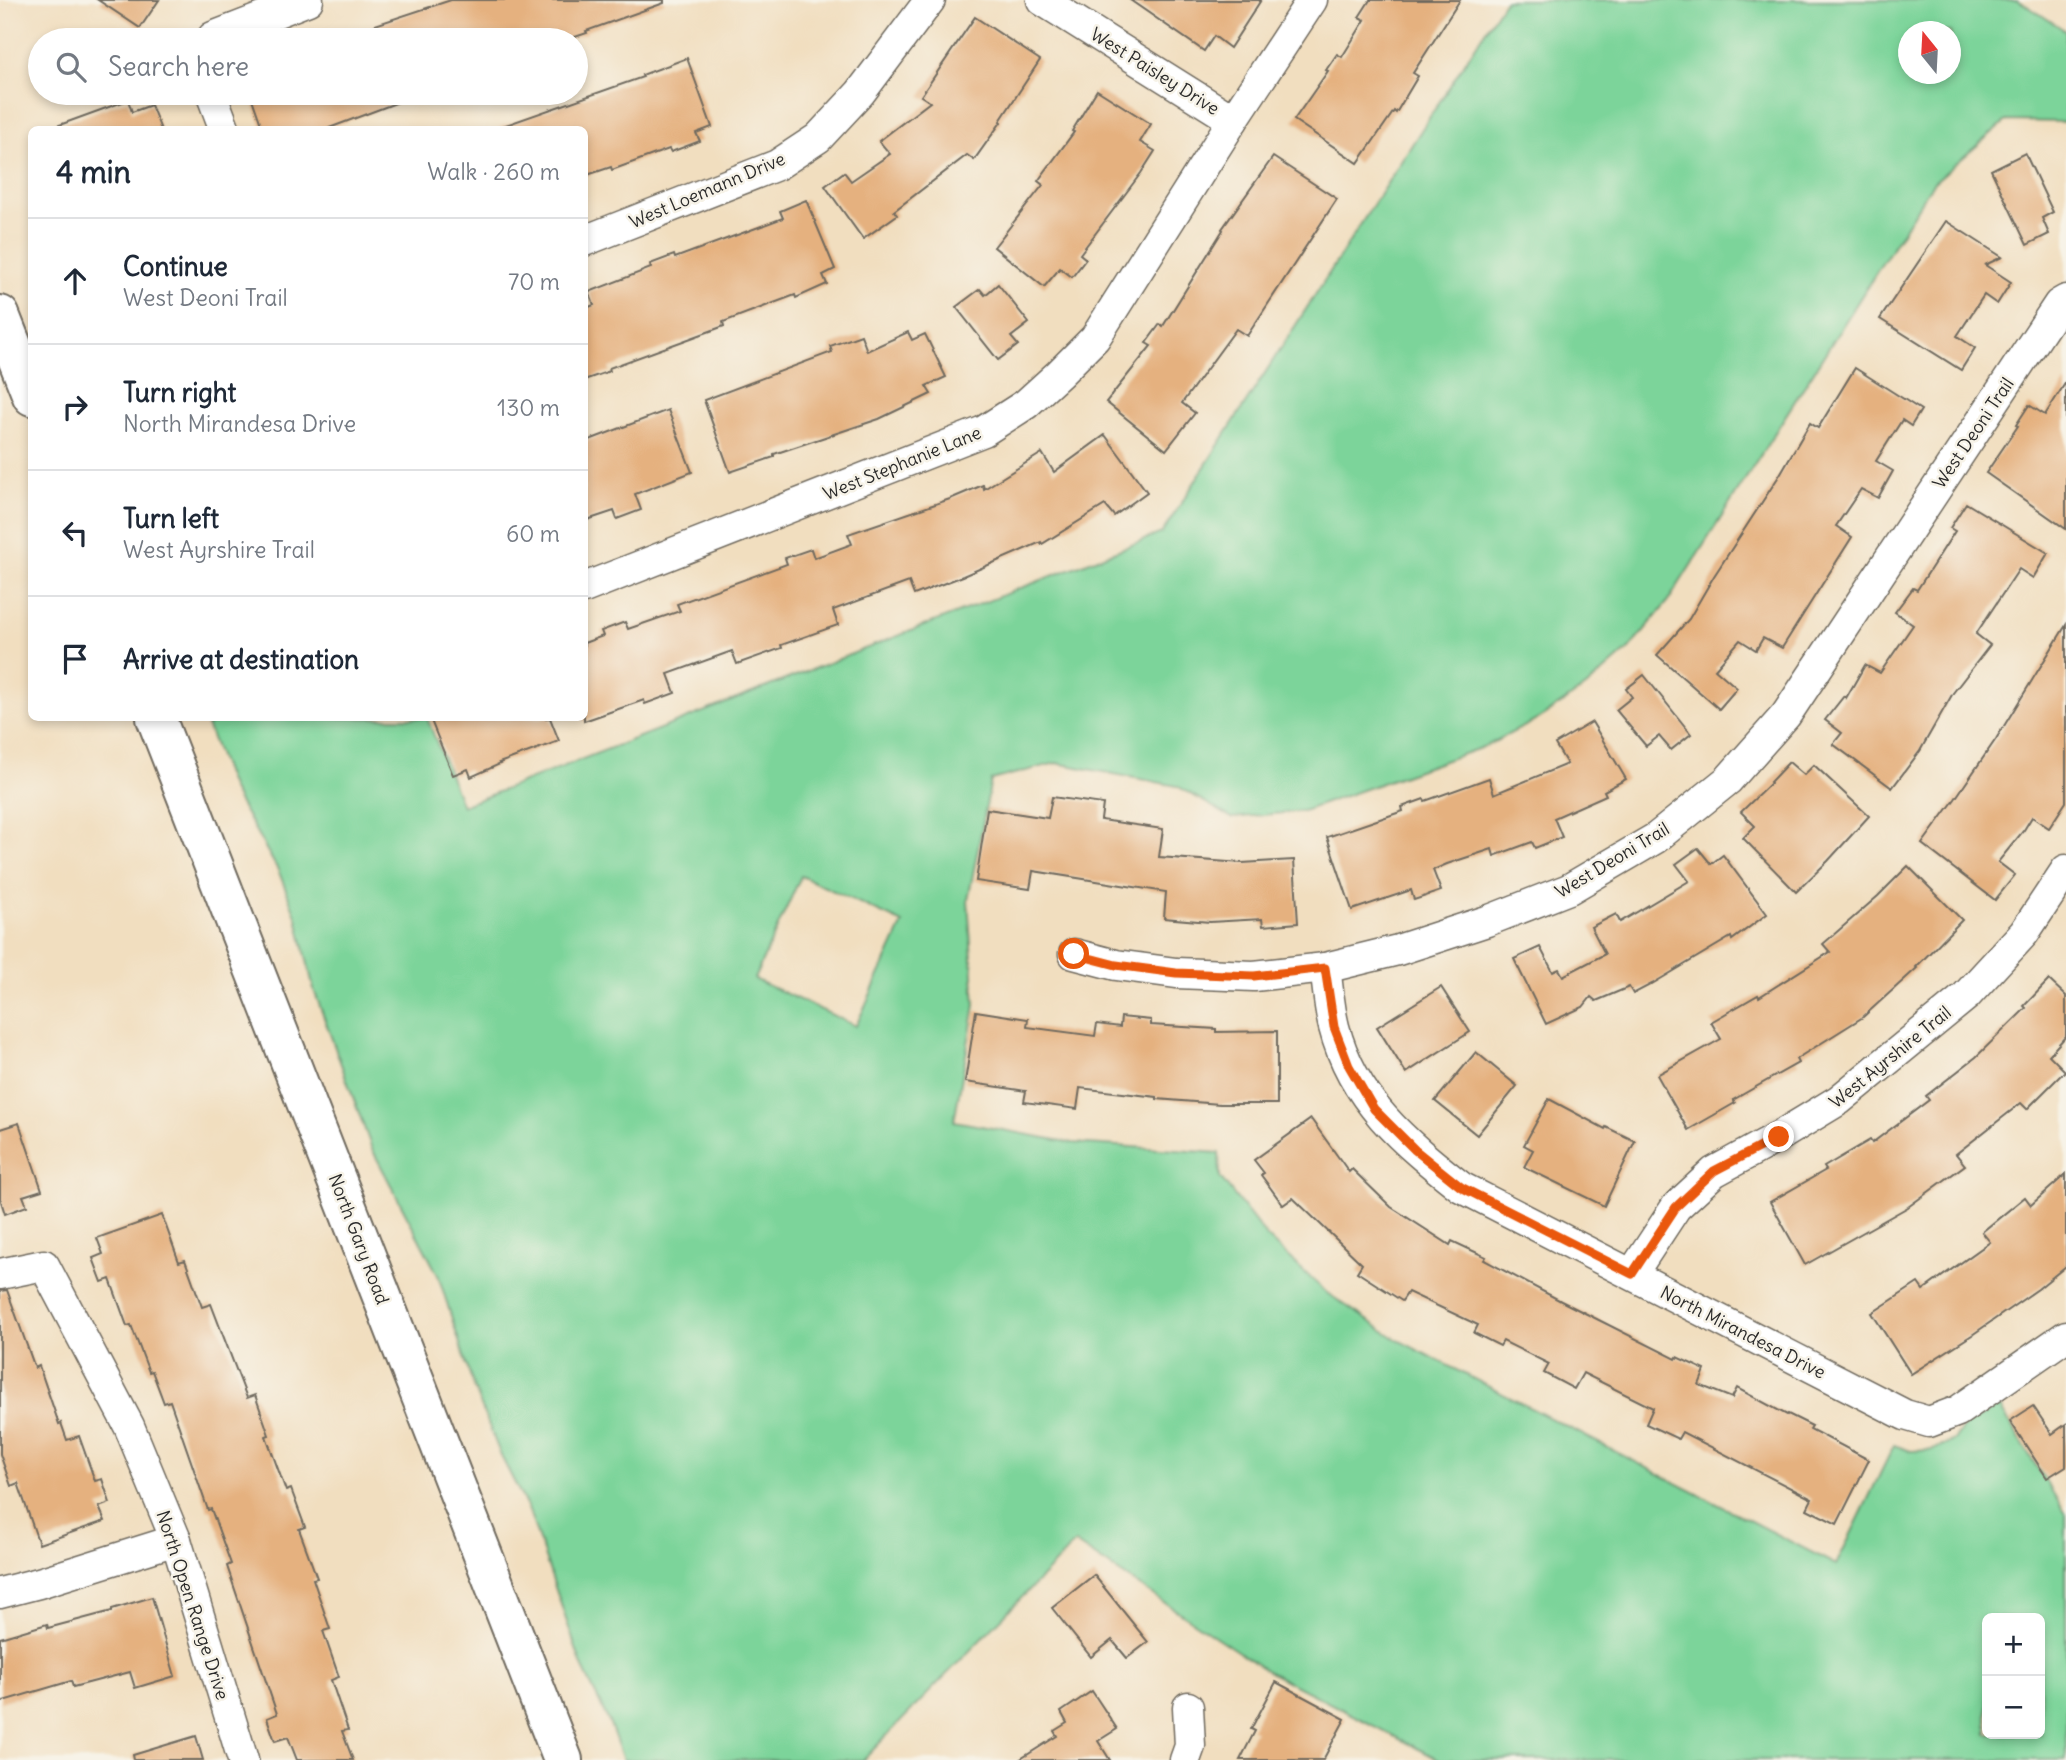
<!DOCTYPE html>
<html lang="en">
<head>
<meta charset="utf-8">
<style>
  :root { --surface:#fff; --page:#f6f6f7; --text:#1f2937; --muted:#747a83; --line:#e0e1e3 }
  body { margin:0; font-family:Delius,sans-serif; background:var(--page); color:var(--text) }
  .controls { position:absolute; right:21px; bottom:21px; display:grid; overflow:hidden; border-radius:10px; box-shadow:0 4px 10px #0003 }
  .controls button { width:63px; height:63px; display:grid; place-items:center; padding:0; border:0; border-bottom:2px solid var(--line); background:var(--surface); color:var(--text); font:35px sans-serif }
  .compass { position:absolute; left:1898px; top:21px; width:63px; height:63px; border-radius:50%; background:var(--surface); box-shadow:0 4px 10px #0003; rotate:342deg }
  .stop { position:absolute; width:21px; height:21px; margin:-16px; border:5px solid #ea580c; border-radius:50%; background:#fff }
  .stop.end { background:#ea580c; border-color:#fff; box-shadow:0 2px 7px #0008 }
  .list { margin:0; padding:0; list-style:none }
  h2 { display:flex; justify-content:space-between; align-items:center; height:91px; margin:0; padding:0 28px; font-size:30px }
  h2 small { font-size:23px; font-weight:400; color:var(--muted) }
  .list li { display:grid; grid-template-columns:46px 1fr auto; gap:21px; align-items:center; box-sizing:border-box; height:126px; padding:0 28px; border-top:2px solid var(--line) }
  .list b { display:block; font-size:26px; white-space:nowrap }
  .list p { margin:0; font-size:23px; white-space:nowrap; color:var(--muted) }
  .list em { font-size:23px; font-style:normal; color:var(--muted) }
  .icon { flex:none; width:38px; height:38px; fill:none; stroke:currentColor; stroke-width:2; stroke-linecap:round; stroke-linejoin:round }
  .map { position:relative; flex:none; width:2066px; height:1760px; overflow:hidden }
  .search { position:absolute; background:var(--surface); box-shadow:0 4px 10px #0003; left:28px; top:28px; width:560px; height:77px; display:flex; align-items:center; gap:18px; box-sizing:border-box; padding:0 24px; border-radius:38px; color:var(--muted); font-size:26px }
  .panel { position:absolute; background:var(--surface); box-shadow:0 4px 10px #0003; left:28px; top:126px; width:560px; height:595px; border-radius:10px }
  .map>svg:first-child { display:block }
  .green { fill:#7bd49a; stroke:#538062; stroke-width:2; fill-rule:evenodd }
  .building { fill:#e5b17f }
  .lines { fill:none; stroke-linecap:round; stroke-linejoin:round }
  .minor-casing { stroke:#706a5f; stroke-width:33 }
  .secondary-casing { stroke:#706a5f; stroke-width:42 }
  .minor { stroke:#fff; stroke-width:30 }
  .secondary { stroke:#fff; stroke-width:38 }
  .route { stroke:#ea580c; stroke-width:9 }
  .labels { text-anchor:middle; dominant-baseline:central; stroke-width:5; stroke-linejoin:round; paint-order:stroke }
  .street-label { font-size:18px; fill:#2b2b2b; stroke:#f7f3e8 }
</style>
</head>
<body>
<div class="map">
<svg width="2066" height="1760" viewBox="0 0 2066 1760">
  <rect width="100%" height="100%" fill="#f7f3e8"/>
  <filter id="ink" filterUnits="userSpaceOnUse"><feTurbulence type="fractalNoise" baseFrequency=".0143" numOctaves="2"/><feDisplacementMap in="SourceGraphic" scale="14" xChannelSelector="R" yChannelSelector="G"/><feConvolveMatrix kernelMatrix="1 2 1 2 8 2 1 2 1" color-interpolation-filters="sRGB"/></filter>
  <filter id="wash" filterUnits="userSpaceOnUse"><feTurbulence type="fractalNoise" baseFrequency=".00686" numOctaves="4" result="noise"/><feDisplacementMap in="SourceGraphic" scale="28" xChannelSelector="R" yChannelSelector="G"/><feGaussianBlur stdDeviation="1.57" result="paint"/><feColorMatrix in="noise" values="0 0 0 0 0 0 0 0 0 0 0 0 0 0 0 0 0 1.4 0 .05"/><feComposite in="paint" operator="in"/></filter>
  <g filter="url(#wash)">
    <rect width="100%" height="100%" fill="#f1debf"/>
    <path class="green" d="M1505,0H2018L2066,31V122L2006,121L1933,183L1667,603L1629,649L1586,687L1537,720L1486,746L1303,811L1232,818L1177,786L1056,763L991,780L968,900L975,1005L954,1121L1073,1143L1219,1153L1220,1177L1267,1237L1327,1293L1398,1340L1836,1565L1894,1445L1911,1451L1933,1450L1954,1440L1967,1424L1999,1406L2066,1514V1760H1440L1267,1671L1075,1543L863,1760H623L610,1724L582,1666L529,1511L501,1456L474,1388L438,1275L372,1149L314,990L297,918L278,870L232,790L207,725L227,718H427L462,806L1162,533ZM1909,32H1951V74H1909ZM801,876L903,923L856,1026L754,979ZM1987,1618H2040V1734H1987Z"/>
    <g id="blocks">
      <g class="building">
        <path d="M98,0H159L140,28Z"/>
        <path d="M451,0H664V3L586,31L587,33L566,40H381L375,25Z"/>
        <path d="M1130,0H1261L1230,48L1214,36L1204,51Z"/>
        <path d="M1370,0H1460L1413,73L1418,76L1396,113L1394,111L1358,163L1294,120L1328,71L1326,70L1337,54L1342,57L1365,20L1359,17Z"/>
        <path d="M975,17L1040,60L1000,121L1001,122L974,160L967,155L894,211L897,215L863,239L825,186L844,172L851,181L890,154L879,141L930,102L921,96Z"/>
        <path d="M687,58L712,127L696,133L700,141L671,152L669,149L612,170L611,167L584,176V130H500V127L643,77L642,75Z"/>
        <path d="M1097,90L1151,124L1140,142L1155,151L1141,173L1080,254L1086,259L1072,277L1060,268L1044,287L994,247L1043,185L1038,181L1074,132L1072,131Z"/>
        <path d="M250,93H417V95L324,130H263Z"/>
        <path d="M128,100L132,112L151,105L161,130H54V127Z"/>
        <path d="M2025,153L2053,212L2042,218L2049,234L2027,245L1991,170Z"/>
        <path d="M1273,157L1337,199L1247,336L1236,329L1182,403L1195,413L1166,450L1106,402L1151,346L1146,343L1160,324L1163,326L1223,230L1222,229Z"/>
        <path d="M806,200L835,269L823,275L827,284L796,298L795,295L723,322L724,326L609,368L610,371L584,380V309L594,305L589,292L651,268L650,264L674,255L675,258L783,218L780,211Z"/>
        <path d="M1946,221L2002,257L1985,265L2011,282L1997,304L1984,295L1957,336L1975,348L1961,370L1880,319Z"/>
        <path d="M998,284L1029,323L1011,337L1018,345L998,360L956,307L980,289L985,295Z"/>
        <path d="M908,332L912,340L925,334L946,377L926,386L931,394L879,419L774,454V457L730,472L704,400L832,352L830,346L861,335L867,351Z"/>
        <path d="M1855,368L1921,410L1911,426L1902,420L1876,461L1893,471L1878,498L1861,489L1836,526L1852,537L1782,648L1763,638L1756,650L1740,640L1715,669L1737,688L1719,709L1657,655L1689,619L1714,576L1779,476L1810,423L1818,428Z"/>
        <path d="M2066,382V529L1986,473L2018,426L2016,425L2029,405L2045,415Z"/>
        <path d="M668,410L692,472L635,494L641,510L617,519L614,511L584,521V442Z"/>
        <path d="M1105,435L1147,492L1114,516L1105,505L1042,544L1041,542L963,576L914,595L909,582L833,610L838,625L781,645L782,648L737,664L732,651L668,674L675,693L645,704L644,700L584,721V643L603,636L601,631L625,622L628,629L680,611L677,604L787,564L785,558L811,549L814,558L852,544L848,534L950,499L983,485L984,489L1042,453L1054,472Z"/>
        <path d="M1966,503L2048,553L2033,578L2019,569L1976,634L1990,645L1953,693L1920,751L1892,788L1833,744L1842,733L1825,720L1844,696L1846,698L1865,665L1880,673L1913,625L1895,612L1913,588L1917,590L1955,531L1950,528Z"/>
        <path d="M2066,625V802L2049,828L2032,817L2024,830L1998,862L2015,875L1995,900L1922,844L1955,799L1996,739Z"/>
        <path d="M1644,675L1691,734L1671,750L1659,736L1646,746L1616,710L1632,697L1626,689Z"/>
        <path d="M430,718H550L559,741L499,763L500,764L471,777L468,769L453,775Z"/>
        <path d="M1592,722L1626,779L1604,791L1606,795L1554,818L1562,837L1535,848L1532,842L1494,856L1492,849L1447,864L1433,870L1441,891L1414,900L1411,890L1352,910L1327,837L1403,811L1402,807L1424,799L1425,801L1489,778L1494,794L1567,764L1555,744Z"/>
        <path d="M1789,762L1804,775L1814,765L1869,816L1828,861L1796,892L1743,838L1755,826L1741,812L1771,783L1770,782Z"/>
        <path d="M1052,797L1103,804L1101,820L1163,829L1159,857L1242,863L1294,860L1298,923L1263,926L1262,919L1210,922L1164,918L1166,892L1033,871L1030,889L976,881L987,809L1048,818Z"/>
        <path d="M1698,848L1711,864L1723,855L1767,914L1732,940L1731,937L1652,984L1633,994L1629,987L1596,1001L1591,997L1583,1007L1546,1024L1514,959L1540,947L1553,972L1559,969L1563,976L1605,954L1591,927L1616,914L1620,922L1689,881L1676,864Z"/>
        <path d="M1908,866L1962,920L1916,967L1917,968L1863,1017L1796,1059L1798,1063L1733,1100L1735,1103L1688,1130L1657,1075L1721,1039L1711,1022L1758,995L1759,997L1830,952L1823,944L1878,896Z"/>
        <path d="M2049,980L2066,996V1036L2049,1055L2065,1071L2027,1109L2021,1103L1956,1154L1965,1165L1908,1207L1805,1265L1770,1202L1826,1170L1824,1167L1870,1140L1872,1143L1929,1100L1926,1096L1976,1057L2026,1008L2024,1006Z"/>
        <path d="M1441,987L1470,1032L1406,1073L1377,1027Z"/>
        <path d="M976,1011L1028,1019L1027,1027L1095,1036L1097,1024L1120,1027L1121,1017L1151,1020V1025L1216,1029V1032L1277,1031V1104H1220L1157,1099V1097L1080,1088L1077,1109L1024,1102L1026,1091L965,1082Z"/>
        <path d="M1476,1052L1517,1086L1477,1135L1435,1101Z"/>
        <path d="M1549,1099L1605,1129L1606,1127L1635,1141L1604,1206L1524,1167L1533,1150L1524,1145Z"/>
        <path d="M1311,1119L1349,1172L1352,1169L1391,1207L1450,1245L1452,1241L1486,1257L1484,1260L1561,1301L1676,1359L1677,1357L1705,1370L1699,1385L1732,1398L1737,1388L1787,1415L1788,1414L1812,1426L1810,1429L1869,1460L1837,1524L1807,1509L1812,1499L1682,1432L1678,1439L1646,1424L1653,1408L1583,1373L1574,1389L1544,1373L1549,1364L1503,1341L1500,1346L1474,1333L1478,1325L1408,1292L1402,1301L1357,1272L1362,1264L1293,1198L1283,1205L1261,1175L1264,1173L1254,1160Z"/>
        <path d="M19,1123L42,1190L23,1196L27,1206L5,1214L0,1198V1129Z"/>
        <path d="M2066,1174V1266L2038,1289L1972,1335L1911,1374L1872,1313L1918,1283L1923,1290L1990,1242L1982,1232L2025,1197L2031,1205Z"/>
        <path d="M162,1215L179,1262L185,1260L202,1307L211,1304L247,1398L255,1395L269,1435L266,1436L286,1491L291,1489L305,1527L299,1529L317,1578L313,1579L330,1629L323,1631L339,1677L331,1680L348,1730L342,1731L353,1760H297L288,1737L275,1741L267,1718L277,1714L227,1566L231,1564L211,1509L208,1510L170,1401L164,1403L152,1371L149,1372L131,1325L127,1326L110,1279L102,1282L93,1258L103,1254L97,1238Z"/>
        <path d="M7,1290L35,1368L39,1366L59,1424L61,1423L67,1440L79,1436L95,1481L102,1479L110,1503L99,1507L105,1521L39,1544L18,1483L11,1486L0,1454V1291Z"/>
        <path d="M2033,1406L2052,1434L2066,1424V1466L2047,1478L2010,1421Z"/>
        <path d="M1094,1575L1148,1642L1127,1658L1112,1640L1091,1657L1052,1608Z"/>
        <path d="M152,1597L175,1676L135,1688L130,1672L73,1687L71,1681L0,1702V1638L47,1624L48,1628L112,1611V1609Z"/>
        <path d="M1276,1682L1345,1719L1323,1760H1240L1255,1731L1251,1729Z"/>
        <path d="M1092,1691L1117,1729L1098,1741L1110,1760H1019L1057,1736L1054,1731L1067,1723L1061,1712Z"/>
        <path d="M196,1736L203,1760H134L133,1755Z"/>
      </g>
    </g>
  </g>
  <g filter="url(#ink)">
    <use href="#blocks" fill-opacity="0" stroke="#706a5f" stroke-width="2"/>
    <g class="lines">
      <defs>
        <g id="minor">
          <path d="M1042,0L1233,120"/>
          <path d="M212,40L213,37L308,0"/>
          <path d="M211,93L225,130"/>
          <path d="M584,241L777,165L818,138L860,93L930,0"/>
          <path d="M584,588L984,431L1026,404L1059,374L1095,338L1233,120L1312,0"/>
          <path d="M1074,954L1116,965L1176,973L1254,976L1325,968L1398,950L1487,921L1569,889L1656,838L1728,780L1786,715L2059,304L2066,300"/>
          <path d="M1325,968C1328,987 1329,1008 1334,1027C1353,1100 1404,1142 1461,1187L1905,1415L1929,1422L1958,1411L2066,1336"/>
          <path d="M0,1274L44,1265L129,1426L176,1540L243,1760"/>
          <path d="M1632,1274L1676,1207L1714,1172L1778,1137L1839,1100L1966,996L2024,933L2066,870"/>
          <path d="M0,1593L39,1583L176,1540"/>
          <path d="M1185,1760L1190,1746L1188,1707"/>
        </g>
        <g id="secondary">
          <path d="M0,315L32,396"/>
          <path d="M156,718L563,1760"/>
        </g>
      </defs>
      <use href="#minor" class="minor-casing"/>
      <use href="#secondary" class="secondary-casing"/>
      <use href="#minor" class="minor"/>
      <use href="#secondary" class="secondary"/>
    </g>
  </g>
  <g class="lines" filter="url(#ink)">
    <path class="route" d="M1074,954L1116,965L1176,973L1254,976L1325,968L1334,1027L1349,1066L1374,1109L1415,1150L1461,1187L1632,1274L1676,1207L1714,1171L1779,1137"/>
  </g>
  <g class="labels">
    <g class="street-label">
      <text transform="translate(1155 71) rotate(32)">West Paisley Drive</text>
      <text transform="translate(707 190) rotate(-23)">West Loemann Drive</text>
      <text transform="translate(1973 433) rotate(-56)">West Deoni Trail</text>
      <text transform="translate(902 463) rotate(-22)">West Stephanie Lane</text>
      <text transform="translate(1612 860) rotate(-31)">West Deoni Trail</text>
      <text transform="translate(1890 1057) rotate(-39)">West Ayrshire Trail</text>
      <text transform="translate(359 1239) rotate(69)">North Gary Road</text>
      <text transform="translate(1743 1332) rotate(27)">North Mirandesa Drive</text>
      <text transform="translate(193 1605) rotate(72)">North Open Range Drive</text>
    </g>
  </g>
</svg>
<div class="controls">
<button>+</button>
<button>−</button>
</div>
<svg class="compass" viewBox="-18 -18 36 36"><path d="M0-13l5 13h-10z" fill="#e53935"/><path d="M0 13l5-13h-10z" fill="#747a83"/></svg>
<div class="stop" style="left:1074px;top:954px"></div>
<div class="stop end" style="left:1779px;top:1137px"></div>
<div class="search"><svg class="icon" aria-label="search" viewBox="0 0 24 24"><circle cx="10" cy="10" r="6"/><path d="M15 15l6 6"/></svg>Search here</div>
<section class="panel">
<h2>4 min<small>Walk · 260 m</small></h2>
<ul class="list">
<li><svg class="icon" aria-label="ahead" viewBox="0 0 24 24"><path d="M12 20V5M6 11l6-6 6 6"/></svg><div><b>Continue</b><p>West Deoni Trail</p></div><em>70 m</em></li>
<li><svg class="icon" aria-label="right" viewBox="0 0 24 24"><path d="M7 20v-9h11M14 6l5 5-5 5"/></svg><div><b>Turn right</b><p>North Mirandesa Drive</p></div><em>130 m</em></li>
<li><svg class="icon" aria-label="left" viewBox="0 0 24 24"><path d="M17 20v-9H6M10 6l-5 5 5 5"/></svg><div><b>Turn left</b><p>West Ayrshire Trail</p></div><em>60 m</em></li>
<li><svg class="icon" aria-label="arrive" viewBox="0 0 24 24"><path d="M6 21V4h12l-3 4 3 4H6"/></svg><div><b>Arrive at destination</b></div></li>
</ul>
</section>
</div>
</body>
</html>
